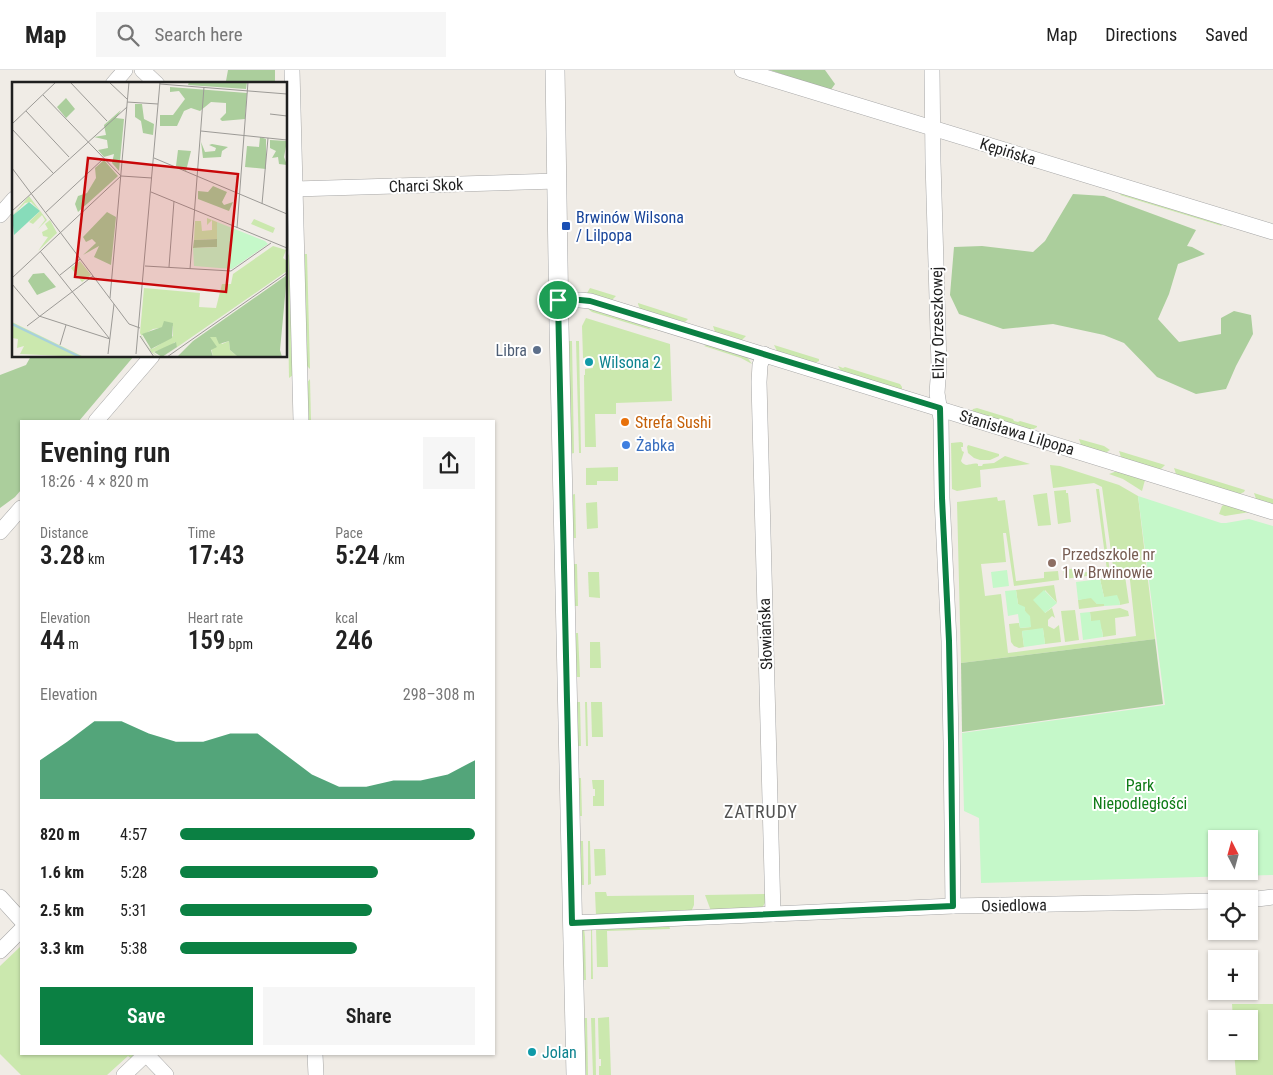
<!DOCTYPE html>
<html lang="en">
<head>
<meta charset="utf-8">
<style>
  :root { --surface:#fff; --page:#f6f6f6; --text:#222; --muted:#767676; --line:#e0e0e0; --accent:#0b8043 }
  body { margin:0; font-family:"Roboto Condensed",sans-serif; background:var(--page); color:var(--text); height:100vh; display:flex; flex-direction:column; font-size:19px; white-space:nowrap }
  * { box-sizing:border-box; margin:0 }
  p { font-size:16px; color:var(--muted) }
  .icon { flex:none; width:28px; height:28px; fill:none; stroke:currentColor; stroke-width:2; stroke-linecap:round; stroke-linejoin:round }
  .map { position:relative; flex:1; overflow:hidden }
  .drawer { position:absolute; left:20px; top:350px; width:475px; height:635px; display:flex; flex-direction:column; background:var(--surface); border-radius:0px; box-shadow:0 1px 4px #0004 }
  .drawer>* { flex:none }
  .needle { width:32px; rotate:354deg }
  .tools { position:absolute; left:1208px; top:760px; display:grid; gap:10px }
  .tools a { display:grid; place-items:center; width:50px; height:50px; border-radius:0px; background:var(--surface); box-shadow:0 1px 4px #0004; font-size:25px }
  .pin { position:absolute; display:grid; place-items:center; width:42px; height:42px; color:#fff; margin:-21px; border:2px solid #fff; border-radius:50%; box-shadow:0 1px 5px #0007 }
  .round { display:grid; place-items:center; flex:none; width:52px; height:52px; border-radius:0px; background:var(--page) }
  .summary { display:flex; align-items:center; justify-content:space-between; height:85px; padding:0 20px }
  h1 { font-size:28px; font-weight:600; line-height:38px }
  .metrics { display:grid; grid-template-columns:repeat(3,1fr); gap:8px; height:85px; padding:5px 20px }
  .metrics div { display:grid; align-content:center }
  .metrics b { font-size:25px; font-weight:600 }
  .metrics small { font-size:14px; font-weight:400 }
  .metrics p { font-size:14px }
  .chart { height:140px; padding:10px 20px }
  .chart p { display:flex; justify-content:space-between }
  .chart svg { width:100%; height:90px; margin-top:5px; fill:var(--accent); opacity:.7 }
  .primary-button { display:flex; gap:10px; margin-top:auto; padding:10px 20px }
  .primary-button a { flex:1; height:58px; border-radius:0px; background:var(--accent); color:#fff; font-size:20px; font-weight:600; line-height:58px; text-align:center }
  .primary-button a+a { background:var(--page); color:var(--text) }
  ul { padding:0 20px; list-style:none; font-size:16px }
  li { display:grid; grid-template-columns:80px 60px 1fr; align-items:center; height:38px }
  li i { height:12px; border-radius:6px; background:var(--accent) }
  header { display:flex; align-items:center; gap:30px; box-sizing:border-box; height:70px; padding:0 25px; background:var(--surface); border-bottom:1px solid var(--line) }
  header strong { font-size:24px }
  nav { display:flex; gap:28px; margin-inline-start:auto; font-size:18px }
  .search { width:350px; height:45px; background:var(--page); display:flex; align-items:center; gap:12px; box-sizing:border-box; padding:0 18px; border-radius:0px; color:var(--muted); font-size:19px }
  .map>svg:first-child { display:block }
</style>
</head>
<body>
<header>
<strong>Map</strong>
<div class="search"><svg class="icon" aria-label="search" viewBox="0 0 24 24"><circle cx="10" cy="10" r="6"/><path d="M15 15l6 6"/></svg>Search here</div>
<nav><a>Map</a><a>Directions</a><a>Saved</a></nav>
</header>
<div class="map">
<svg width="1273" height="1005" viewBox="0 0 1273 1005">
  <rect width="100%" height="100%" fill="#f0ece6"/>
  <g fill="#cbe8ae">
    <path d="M1122 122 1220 153 1222 156 1120 125Z"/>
    <path d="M290 184 293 305 289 308 287 185Z"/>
    <path d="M304 184H307L310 299 305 294Z"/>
    <path d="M590 218 616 226 612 230 587 223Z"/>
    <path d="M638 233 688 249 685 252 640 239 638 234Z"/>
    <path d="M587 238 648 256 651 260 592 242Z"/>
    <path d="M586 248 670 274 672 331 616 333V344H595L596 377H585L584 305H585V299L593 298V287L583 288 582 256Z"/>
    <path d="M713 256 746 266 742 270 715 262Z"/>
    <path d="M566 271H572L574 383 570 384Z"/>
    <path d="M576 271H579L581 383H579Z"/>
    <path d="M708 274 747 287 752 294 741 288 704 276Z"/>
    <path d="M774 275 819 289V291L815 293 777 281Z"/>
    <path d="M838 296 843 298 845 297 900 314 902 317V320L841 301Z"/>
    <path d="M310 309 311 351H307L306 314Z"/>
    <path d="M977 338 1013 349 1014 351 1018 352 1020 351 1037 356V357L1032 360 972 341 973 339Z"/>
    <path d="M1079 369 1104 376 1110 380 1105 383 1081 375Z"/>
    <path d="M961 372 963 373V377H961L962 381 964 382 961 391C966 399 971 392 978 394V396H982L983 394 994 393 1005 386 1030 394 980 400 981 417 957 421 952 419 951 373Z"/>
    <path d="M968 375 999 384V386L990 390H980L974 388 968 383 967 377Z"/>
    <path d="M1119 381 1165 395 1160 400 1121 387Z"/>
    <path d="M1050 395 1060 396 1119 415 1138 426 1155 569 961 593 957 432 997 427 998 431 1005 430 1016 511 1044 508V502L1058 501 1059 510 1014 516 1006 463H1003L1006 492 981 494 985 526 1001 524 1008 583 1136 566 1129 501 1114 503 1102 417 1094 413 1053 418Z"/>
    <path d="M618 397V411H597V415H586V398Z"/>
    <path d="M1174 398 1245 420 1244 422 1240 424 1176 404Z"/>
    <path d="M1117 401 1145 410 1142 421 1123 409 1109 404Z"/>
    <path d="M1096 419H1099L1110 503 1064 509 1063 500 1077 498 1078 503 1107 500Z"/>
    <path d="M1066 420V423H1068L1071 452 1058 454 1054 421Z"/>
    <path d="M1047 423 1051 455 1038 456 1033 425Z"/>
    <path d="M1254 423 1273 429V434L1256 429Z"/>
    <path d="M575 424 576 468H572L571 425Z"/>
    <path d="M597 432 598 458 587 459 586 433Z"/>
    <path d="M1225 434 1250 442 1225 446 1219 444 1222 436Z"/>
    <path d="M573 494H577L578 536H574Z"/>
    <path d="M588 502H599L600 528 589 527Z"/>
    <path d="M1125 506 1129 533 1120 535 1119 530 1104 527 1100 509Z"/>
    <path d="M1054 515 1057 533 1045 520V543L1052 538 1055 548 1052 546 1048 550V556L1054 559 1059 555 1061 572 1045 574 1043 559 1022 561 1024 577 1019 578 1014 576 1011 572 1009 554 1019 553 1020 558 1031 557 1025 541 1018 534 1016 520Z"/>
    <path d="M1091 527 1097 534H1104V536L1079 539 1078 530Z"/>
    <path d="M1120 538 1128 541 1129 546 1115 548 1116 565 1103 567 1102 560 1091 551 1090 542Z"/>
    <path d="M1075 540 1079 570 1065 572 1061 541Z"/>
    <path d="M574 563H578L580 607H575Z"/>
    <path d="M590 572H600L601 598H590Z"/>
    <path d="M576 632H580L581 676H577Z"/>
    <path d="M585 632H587L588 676H586Z"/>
    <path d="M591 632H602L603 667H592Z"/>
    <path d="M578 708H581L582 746H579Z"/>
    <path d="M592 710H604V736H593V726H595V719H593Z"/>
    <path d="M579 771H583L584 815H580Z"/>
    <path d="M588 771H590L591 814 588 815Z"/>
    <path d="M594 779H605L606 805 595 806Z"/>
    <path d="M595 822H606L607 826 694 825V835L691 842 596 846Z"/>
    <path d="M765 824V833L762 838 711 841 705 825Z"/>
    <path d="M669 855 670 859 607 861 608 897H597L596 858Z"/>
    <path d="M584 858 585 867 586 910H582L579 861Z"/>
    <path d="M591 858H592L593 909H591Z"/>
    <path d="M21 876V984H135L132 989 128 986 107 1005H21L0 984V896Z"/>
    <path d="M1232 934H1273V1005H1236L1234 981H1249V949H1233Z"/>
    <path d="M609 947 611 1005H599V996H601V989H599L598 948Z"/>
    <path d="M583 948H587L588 1005H583Z"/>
    <path d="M591 948H595L596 1005H593Z"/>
  </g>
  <g fill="#abce9c">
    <path d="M228 0H275V14H222L226 11Z"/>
    <path d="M770 0H825L835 14 830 21Z"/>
    <path d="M1073 124 1104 126 1196 160 1187 176 1192 177 1205 184 1178 194 1169 224 1158 249 1179 272 1221 264V248L1234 241 1251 245 1253 264 1236 296 1226 319 1196 324 1157 307 1124 273 1104 265 1053 254 1003 259 959 244 950 225 954 177 982 176 1033 182 1045 171Z"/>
    <path d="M31 286H134L79 351H21V420L15 427 0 438V305L26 295Z"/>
    <path d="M1155 569 1163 634 962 662 961 593Z"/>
  </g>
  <g fill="#c5f8c9" fill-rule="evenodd">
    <path d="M1138 426 1221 453H1226L1249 449 1273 456V805L981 813 979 748 964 741 962 663 1165 635ZM1216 769H1249V801H1216Z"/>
    <path d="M1007 500 1009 516 993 518 991 502Z"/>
    <path d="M1100 509 1104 527 1117 525 1119 530 1120 535 1104 536V534H1097L1091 528 1078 530 1076 512Z"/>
    <path d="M1016 520 1018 534 1025 537V541L1030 546 1031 557 1020 558 1018 544 1008 546 1005 521Z"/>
    <path d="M1044 520 1057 533 1045 543 1033 530Z"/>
    <path d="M1090 542 1091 551 1100 550 1103 567 1083 570 1080 543Z"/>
    <path d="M1043 558 1045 574 1024 577 1022 561Z"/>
  </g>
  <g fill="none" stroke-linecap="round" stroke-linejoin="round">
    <g stroke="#a6a6a6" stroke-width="16">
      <g id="minor">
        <path d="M142 0 157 14"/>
        <path d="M292 0 301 351"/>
        <path d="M742 0 1273 162"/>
        <path d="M932 0 933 92 939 296 937 323 941 349 942 428 949 571 951 672 953 836"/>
        <path d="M113 14 125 0"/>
        <path d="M287 118 295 119 557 111"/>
        <path d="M0 145 14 129"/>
        <path d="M558 230H580L590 231 1273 442"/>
        <path d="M764 284 760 295 759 312 773 844"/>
        <path d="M96 351 152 286"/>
        <path d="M0 462 21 438"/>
        <path d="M0 827 21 850"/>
        <path d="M1249 830 1273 827"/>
        <path d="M572 853 953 836 1216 831"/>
        <path d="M0 881 21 860"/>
        <path d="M146 984 166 1005"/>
        <path d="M315 984 316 1005"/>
        <path d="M124 1005 146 984"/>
      </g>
    </g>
    <g stroke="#a6a6a6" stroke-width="20">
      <path id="tertiary" d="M555 0 559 255 576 1005"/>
    </g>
    <use href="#minor" stroke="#fff" stroke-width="15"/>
    <use href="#tertiary" stroke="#fff" stroke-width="19"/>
  </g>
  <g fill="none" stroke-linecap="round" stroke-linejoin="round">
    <g stroke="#fff" stroke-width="10">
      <path id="route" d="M558 230H580L590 231 940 338 942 428 949 571 951 672 953 836 572 853Z"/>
    </g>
    <use href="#route" stroke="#0b8043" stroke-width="6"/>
  </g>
  <rect fill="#1a4fb4" stroke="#fff" stroke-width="2" x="561" y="151" width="10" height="10" rx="2.5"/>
  <circle fill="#5c6f8a" stroke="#fff" stroke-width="2" cx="537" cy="280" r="5"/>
  <g fill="#0f9aa8" stroke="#fff" stroke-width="2">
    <circle cx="589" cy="292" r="5"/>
    <circle cx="532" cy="982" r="5"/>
  </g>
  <circle fill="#e8710a" stroke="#fff" stroke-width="2" cx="625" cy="352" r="5"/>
  <circle fill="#3f7fe0" stroke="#fff" stroke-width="2" cx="626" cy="375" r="5"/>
  <circle fill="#8d6e63" stroke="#fff" stroke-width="2" cx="1052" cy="493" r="5"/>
  <g text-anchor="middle" stroke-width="4" stroke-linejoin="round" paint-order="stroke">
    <g font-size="16" fill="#1f1f1f" stroke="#fff">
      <text transform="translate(1008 81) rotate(17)" y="6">Kępińska</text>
      <text transform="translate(426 115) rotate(-2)" y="6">Charci Skok</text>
      <text transform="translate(937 253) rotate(-91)" y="6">Elizy Orzeszkowej</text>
      <text transform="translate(1017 362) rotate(17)" y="6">Stanisława Lilpopa</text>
      <text transform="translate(765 564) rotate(-92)" y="6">Słowiańska</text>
      <text transform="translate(1014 835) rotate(-1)" y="6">Osiedlowa</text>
    </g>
    <g font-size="16" fill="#164399" stroke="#fff" text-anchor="start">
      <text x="576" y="153">Brwinów Wilsona<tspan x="576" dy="18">/ Lilpopa</tspan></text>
    </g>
    <g font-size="16" fill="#4e5e75" stroke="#fff" text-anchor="end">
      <text x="527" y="286">Libra</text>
    </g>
    <g font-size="16" fill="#0d838f" stroke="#fff" text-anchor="start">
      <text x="599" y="298">Wilsona 2</text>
      <text x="542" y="988">Jolan</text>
    </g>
    <g font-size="16" fill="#c56008" stroke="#fff" text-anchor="start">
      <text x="635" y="358">Strefa Sushi</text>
    </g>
    <g font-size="16" fill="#366cbe" stroke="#fff" text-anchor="start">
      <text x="636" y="381">Żabka</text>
    </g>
    <g font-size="16" fill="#785e54" stroke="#fff" text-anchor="start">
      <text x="1062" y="490">Przedszkole nr<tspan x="1062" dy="18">1 w Brwinowie</tspan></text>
    </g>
    <g font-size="16" fill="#0f7b17" stroke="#fff">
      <text x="1140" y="721">Park<tspan x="1140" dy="18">Niepodległości</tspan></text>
    </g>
    <g font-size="18" letter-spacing="1" fill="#525252" stroke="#fff">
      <text x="761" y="748">ZATRUDY</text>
    </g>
  </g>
  <g transform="translate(12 12)">
    <rect width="275" height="275" fill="#f0ece6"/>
    <path d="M17 114 35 138 26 147 33 138 30 133 21 142 17 140 28 129 19 120 13 121 0 134ZM195 136 205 140V157L182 158 183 139H189L190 149 200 148V138L195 143ZM242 137 263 146 261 151 239 142ZM38 138 45 151 26 169 36 155 31 154 30 150 36 147 33 142ZM261 164 274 168 271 176 275 179V189L151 275 165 265 163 260 157 265 141 270 146 275 139 270 128 251 132 206 188 211 187 225 204 226 210 202H219L221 192ZM161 244V254L142 266 138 267 129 254 141 247ZM68 179 79 193 70 200 59 186ZM0 240 72 275 8 272 12 264 5 266 6 257 0 256ZM197 255H204L210 262 217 259 218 268 226 275H201Z" fill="#cbe8ae" fill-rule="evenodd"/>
    <path d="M177 0H235L234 7 176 3ZM158 5 235 11 233 37 210 39 208 37 214 31V21L199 20 188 29 179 26 172 29 165 44H148V33H161L173 17 167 9 158 10ZM54 16 63 27 54 36 45 25ZM123 22H130L132 37 142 42 141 53 131 51 129 39 123 35ZM109 28 104 36 112 37 107 89 100 81 102 72 92 75 86 68 96 66 95 58 82 55 94 53 92 43ZM248 55 254 57V87L233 85 235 64 247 65ZM258 58 275 59 272 75 275 83 267 82 266 75 260 76 264 69 258 66ZM189 60 193 70 203 69 204 66 197 63 200 62 216 65 210 69 209 75 191 76ZM166 68 179 69 174 89 164 84ZM92 78 106 94 66 130 63 122 66 114 75 111 84 96 83 86ZM201 104 215 110 210 120 212 123 221 120 217 129 186 117V109L196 110ZM95 130 104 135 99 183 82 175 87 164 71 173 84 161 80 157 74 160 71 155ZM205 157V165L181 166 182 158ZM32 191 44 205 25 213 16 199 21 192ZM275 193 268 268 270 275H226L218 268 217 259 207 262 204 255H198L205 265 199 268 201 275H165L181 259ZM152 239 161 241 160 256 139 267 130 252 150 245ZM164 260 165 265 150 275 142 270Z" fill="#abce9c"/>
    <path d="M205 140 253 159 256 162 220 187 182 184 181 166 205 165Z" fill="#c5f8c9"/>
    <path d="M17 120 28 129 2 153 0 134Z" fill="#87dcba"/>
    <path fill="none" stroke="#a8d1dc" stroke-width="2.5" d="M0 242 68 275"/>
    <path fill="none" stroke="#9c9a96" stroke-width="1" d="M58 0 95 39M97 0 115 17M148 2 275 12M31 13 109 94M115 20 146 22M14 29 57 75M258 32 275 34M0 42 44 0M0 47 41 91M189 49 275 58M142 76 275 132M0 86 117 242 128 246M109 94 140 96M139 110 275 166M250 122 256 56M0 129 115 25M33 131 91 77M225 146 236 0M28 169 97 256M133 184 219 189 259 161M157 185 162 119M178 187 192 5M48 193 68 177M0 196 109 94M0 202 27 234 98 257M98 216 117 0M15 244 81 194M128 254 142 275M48 263 54 243M96 272 102 222M124 272 148 0M155 275 275 191"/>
    <path fill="#c80709" fill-opacity="0.15" stroke="#c80709" stroke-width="2.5" d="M76 76 226 92 214 210 63 195Z"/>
    <rect width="275" height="275" fill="none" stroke="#1f1f1f" stroke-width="2.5"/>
  </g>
</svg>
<div class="tools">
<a><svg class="needle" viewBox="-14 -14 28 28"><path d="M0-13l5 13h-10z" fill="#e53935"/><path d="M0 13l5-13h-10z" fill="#767676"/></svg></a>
<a><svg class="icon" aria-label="locate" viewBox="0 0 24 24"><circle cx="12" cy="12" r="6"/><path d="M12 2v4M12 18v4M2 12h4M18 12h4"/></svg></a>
<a>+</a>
<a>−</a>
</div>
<div class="pin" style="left:558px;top:230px;background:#1e9e55"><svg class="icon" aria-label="arrive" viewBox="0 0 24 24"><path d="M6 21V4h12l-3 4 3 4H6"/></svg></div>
<section class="drawer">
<div class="summary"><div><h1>Evening run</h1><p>18:26 · 4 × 820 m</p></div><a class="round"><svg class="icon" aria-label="share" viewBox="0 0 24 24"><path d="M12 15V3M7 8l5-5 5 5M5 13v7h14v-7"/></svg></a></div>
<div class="metrics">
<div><p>Distance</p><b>3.28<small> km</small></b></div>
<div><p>Time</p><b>17:43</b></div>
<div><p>Pace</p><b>5:24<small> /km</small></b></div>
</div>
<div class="metrics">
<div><p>Elevation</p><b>44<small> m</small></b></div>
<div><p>Heart rate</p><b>159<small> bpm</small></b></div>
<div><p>kcal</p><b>246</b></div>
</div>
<div class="chart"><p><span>Elevation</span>298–308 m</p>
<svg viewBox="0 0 160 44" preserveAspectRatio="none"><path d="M0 44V25L10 16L20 6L30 6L40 12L50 16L60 16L70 12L80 12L90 22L100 32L110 38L120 38L130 35L140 35L150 32L160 25V44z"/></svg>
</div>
<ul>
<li><b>820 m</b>4:57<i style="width:100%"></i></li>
<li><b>1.6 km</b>5:28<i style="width:67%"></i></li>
<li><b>2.5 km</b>5:31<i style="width:65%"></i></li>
<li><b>3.3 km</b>5:38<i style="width:60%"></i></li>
</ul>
<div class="primary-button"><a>Save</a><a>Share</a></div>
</section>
</div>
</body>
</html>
